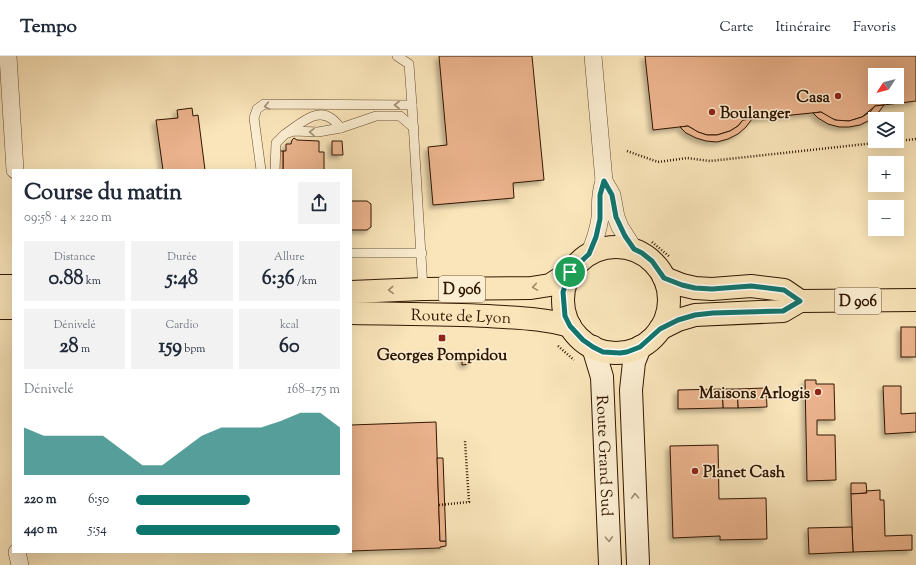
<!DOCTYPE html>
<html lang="fr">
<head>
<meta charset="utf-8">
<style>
  :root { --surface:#fff; --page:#f2f2f3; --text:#1f2937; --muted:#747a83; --line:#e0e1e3; --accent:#0f766e }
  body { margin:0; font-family:"Sorts Mill Goudy",serif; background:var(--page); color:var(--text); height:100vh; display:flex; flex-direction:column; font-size:15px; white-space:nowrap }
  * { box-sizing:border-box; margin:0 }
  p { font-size:13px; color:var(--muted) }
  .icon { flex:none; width:22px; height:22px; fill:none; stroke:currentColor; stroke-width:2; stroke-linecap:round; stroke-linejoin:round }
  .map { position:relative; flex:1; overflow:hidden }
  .drawer { position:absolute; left:12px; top:113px; width:340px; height:384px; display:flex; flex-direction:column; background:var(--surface); border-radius:0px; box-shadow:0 4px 16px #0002 }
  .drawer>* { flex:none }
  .needle { width:26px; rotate:234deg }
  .controls { position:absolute; left:868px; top:12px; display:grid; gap:8px }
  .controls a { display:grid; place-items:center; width:36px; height:36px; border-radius:0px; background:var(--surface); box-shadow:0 4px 16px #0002; font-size:20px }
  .pin { position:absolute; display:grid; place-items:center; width:34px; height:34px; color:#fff; margin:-17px; border:2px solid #fff; border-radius:50%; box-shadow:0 1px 4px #0007 }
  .round { display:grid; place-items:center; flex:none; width:42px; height:42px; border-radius:0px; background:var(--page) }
  .head { display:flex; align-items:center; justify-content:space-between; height:68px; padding:0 12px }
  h1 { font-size:22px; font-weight:800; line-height:30px }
  .figures { display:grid; grid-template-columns:repeat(3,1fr); gap:6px; height:68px; padding:4px 12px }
  .figures div { display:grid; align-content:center; border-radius:0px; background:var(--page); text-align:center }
  .figures b { font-size:20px; font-weight:800 }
  .figures small { font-size:11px; font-weight:400 }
  .figures p { font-size:11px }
  .chart { height:112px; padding:8px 12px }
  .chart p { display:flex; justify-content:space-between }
  .chart svg { width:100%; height:72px; margin-top:4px; fill:var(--accent); opacity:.7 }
  ul { padding:0 12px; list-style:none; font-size:13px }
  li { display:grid; grid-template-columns:64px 48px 1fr; align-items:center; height:30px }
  li i { height:10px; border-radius:5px; background:var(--accent) }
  header { display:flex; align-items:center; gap:24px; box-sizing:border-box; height:56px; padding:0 20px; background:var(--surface); border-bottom:1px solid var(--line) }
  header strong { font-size:19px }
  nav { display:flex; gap:22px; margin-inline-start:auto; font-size:14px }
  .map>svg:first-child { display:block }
</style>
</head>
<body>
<header>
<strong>Tempo</strong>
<nav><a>Carte</a><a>Itinéraire</a><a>Favoris</a></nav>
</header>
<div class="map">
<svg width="916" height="509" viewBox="0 0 916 509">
  <defs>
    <filter id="shadow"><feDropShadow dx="-3.5" dy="3.5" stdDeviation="2" flood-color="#0004"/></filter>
  </defs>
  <rect width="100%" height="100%" fill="#fae5ba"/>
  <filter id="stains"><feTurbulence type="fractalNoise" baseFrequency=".005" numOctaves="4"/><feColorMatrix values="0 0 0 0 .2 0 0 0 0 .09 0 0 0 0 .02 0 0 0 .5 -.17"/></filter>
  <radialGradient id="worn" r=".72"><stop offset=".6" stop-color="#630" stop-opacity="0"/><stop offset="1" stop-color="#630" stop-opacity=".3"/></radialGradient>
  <g fill="#ecb48e" stroke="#311600" fill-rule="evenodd" filter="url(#shadow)">
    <path d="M439 0H532L544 124 513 127 514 142 433 149 428 91 447 89Z"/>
    <path d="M645 0H916V45L875 50 862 61 849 65H839L830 62 821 56 743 64 738 70 730 75 717 79H707L698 76 688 70 653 74ZM875 19H897V41H875Z"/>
    <path d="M884 49 878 57 870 64 860 69 849 71H839L828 68 818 62 813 57 821 56 835 64 849 65 862 61 870 56 875 50Z"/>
    <path d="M192 52 193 60 198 59 205 114H163L156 64 178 62 177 54Z"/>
    <path d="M752 63 746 71 738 78 728 83 717 86 706 85 696 82 686 77 680 71 688 70 698 76 707 79H717L730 75 738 70 743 64Z"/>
    <path d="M294 82 297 84 319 85V96H324V114H283V95H286V88H291L292 84Z"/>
    <path d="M332 85H342L343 99H332Z"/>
    <rect x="277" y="95" width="6" height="19"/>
    <path d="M351 145H367L371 148V171L367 174H351Z"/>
    <rect x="901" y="271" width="15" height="30"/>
    <path d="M462 299H470V308L462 309Z"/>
    <path d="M805 324H816V328H834L835 364H817V379H835L836 424 807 425Z"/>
    <path d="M883 330H901V358L916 357V376L885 378Z"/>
    <path d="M766 332 767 351 738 352 737 333Z"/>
    <path d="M722 333H737L738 352H723Z"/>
    <path d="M722 333 723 352 678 353V334Z"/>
    <path d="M436 366 440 485H446V490L440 491V492L351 495V369Z"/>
    <path d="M718 389 719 443 766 442 767 483 720 484V480L673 482 670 390Z"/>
    <path d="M437 402H443L446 485H440Z"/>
    <path d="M851 427H866L867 437 851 438Z"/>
    <path d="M880 434V444H884L885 480 912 479V494L853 496 851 438 867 437 866 435Z"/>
    <path d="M852 471 853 496 809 498 808 472Z"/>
  </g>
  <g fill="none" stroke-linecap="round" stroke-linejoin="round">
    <g stroke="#634a2e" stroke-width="10">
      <g id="service">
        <path d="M397 0 409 8 412 49"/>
        <path d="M288 76C300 68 317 51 332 63 335 65 338 69 341 72"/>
        <path d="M261 114 254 62 257 53 264 48 412 49 423 233"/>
        <path d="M275 114 276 87 285 78 294 75 318 76 341 72 376 60H400L414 72"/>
        <path d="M351 197H422"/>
      </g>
    </g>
    <g stroke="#634a2e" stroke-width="18">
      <g id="minor">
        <path d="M8 0 15 114"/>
        <path d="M604 125 612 139 616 161 620 171 634 193"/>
        <path d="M589 198C594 187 598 175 600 162 601 147 599 141 604 125L593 0"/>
        <path d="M17 496 20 509"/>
      </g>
    </g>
    <g stroke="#311600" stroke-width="24">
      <g id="secondary">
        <path id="s1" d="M593 291 602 321 610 508"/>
        <path d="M638 507 631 334 634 306 640 291"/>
      </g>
    </g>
    <g stroke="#311600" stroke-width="24">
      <g id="primary">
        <circle cx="616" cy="244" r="53"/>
        <path d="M664 222 682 229 695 232 712 233 751 230 784 234 800 245"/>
        <path d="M0 230H13"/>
        <path d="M351 236 423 233 531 232 550 229 570 216"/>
        <path d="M0 252H13"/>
        <path id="s2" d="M351 257C397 258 443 258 488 260 516 262 543 262 570 270"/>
        <path d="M660 273 678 264 695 259 783 255 800 245 916 244"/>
      </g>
    </g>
    <g stroke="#311600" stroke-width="2.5" stroke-dasharray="1 2" stroke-linecap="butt">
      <path d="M897 85 916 83"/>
      <path d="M627 95 658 106 687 102 710 105 893 85"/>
      <path d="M652 186 670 201"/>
      <path d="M558 290 574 304"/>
      <path d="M439 449 469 446 465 385"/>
    </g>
    <use href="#service" stroke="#fceed2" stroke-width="9"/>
    <use href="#minor" stroke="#fceed2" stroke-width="17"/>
    <use href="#secondary" stroke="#fceed2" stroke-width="22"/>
    <use href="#primary" stroke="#fae5ba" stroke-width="22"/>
  </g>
  <defs><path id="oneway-chevron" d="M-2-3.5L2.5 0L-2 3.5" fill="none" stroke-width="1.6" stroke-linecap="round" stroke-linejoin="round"/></defs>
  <g stroke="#a18d74">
    <use href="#oneway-chevron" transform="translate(397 49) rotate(-180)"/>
    <use href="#oneway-chevron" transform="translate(267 50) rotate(170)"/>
    <use href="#oneway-chevron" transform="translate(312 76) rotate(-178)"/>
    <use href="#oneway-chevron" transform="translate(635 440) rotate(-93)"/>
    <use href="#oneway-chevron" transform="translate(609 483) rotate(87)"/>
  </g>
  <g stroke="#a08866">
    <use href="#oneway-chevron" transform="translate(535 231) rotate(171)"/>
    <use href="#oneway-chevron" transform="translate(391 234) rotate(177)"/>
  </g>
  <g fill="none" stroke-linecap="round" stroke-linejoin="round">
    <g stroke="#fff" stroke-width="8">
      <path id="route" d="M604 125 612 139 616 161 625 180 634 193 642 197 652 205 664 222 682 229 695 232 712 233 751 230 784 234 800 245 783 255 713 257 695 259 678 264 660 273 640 291 627 296 620 297 603 296 593 291 583 284 570 270 565 260 563 236 570 216 589 198 596 181 600 163V139Z"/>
    </g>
    <use href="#route" stroke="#0f766e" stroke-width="5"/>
  </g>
  <g fill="#8f2418" stroke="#fceed2" stroke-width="1.5">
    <circle cx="838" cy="40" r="4"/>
    <circle cx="712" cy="56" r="4"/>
    <rect x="438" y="278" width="8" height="8" rx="2"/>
    <circle cx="818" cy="336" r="4"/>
    <circle cx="695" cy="415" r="4"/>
  </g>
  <g text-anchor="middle" stroke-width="3" stroke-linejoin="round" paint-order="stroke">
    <g fill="#fceed2" stroke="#6e573f" stroke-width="1">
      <rect x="439" y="220" width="46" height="26" rx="3"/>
      <rect x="835" y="232" width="46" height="26" rx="3"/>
    </g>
    <g font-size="15" font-weight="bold" fill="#311600">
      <text x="462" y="238">D 906</text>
      <text x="858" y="250">D 906</text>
    </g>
    <g font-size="16" font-weight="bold" fill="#311600" stroke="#fceed2" text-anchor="end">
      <text x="830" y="46">Casa</text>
      <text x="720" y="62" text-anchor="start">Boulanger</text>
      <text x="442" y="304" text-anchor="middle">Georges Pompidou</text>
      <text x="810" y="342">Maisons Arlogis</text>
      <text x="703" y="421" text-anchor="start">Planet Cash</text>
    </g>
    <g font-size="16" fill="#311600" stroke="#fceed2">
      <text dy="6" stroke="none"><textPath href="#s2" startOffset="110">Route de Lyon</textPath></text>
      <text dy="6" stroke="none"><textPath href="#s1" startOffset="110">Route Grand Sud</textPath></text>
    </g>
  </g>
  <rect width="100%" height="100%" filter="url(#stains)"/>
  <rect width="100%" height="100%" fill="url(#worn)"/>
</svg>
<div class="controls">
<a><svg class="needle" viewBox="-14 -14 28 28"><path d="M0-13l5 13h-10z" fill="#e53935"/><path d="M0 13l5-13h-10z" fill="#747a83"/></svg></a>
<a><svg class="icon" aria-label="layers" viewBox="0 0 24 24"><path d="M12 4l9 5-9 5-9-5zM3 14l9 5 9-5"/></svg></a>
<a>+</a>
<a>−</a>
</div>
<div class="pin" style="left:570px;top:216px;background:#1e9e55"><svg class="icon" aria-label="arrive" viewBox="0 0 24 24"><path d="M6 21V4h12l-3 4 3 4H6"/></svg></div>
<section class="drawer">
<div class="head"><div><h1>Course du matin</h1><p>09:58 · 4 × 220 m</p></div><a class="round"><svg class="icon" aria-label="share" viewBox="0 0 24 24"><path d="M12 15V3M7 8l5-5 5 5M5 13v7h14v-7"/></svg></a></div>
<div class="figures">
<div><p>Distance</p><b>0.88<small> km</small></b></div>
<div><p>Durée</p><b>5:48</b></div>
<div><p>Allure</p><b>6:36<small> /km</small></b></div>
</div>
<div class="figures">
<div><p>Dénivelé</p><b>28<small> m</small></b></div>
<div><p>Cardio</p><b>159<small> bpm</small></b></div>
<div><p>kcal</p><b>60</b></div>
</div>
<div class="chart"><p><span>Dénivelé</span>168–175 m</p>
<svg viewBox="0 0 160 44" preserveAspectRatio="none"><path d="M0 44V15L10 20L20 20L30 20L40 20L50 29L60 38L70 38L80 29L90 20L100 15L110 15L120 15L130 11L140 6L150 6L160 15V44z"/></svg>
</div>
<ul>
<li><b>220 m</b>6:50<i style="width:56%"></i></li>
<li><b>440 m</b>5:54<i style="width:100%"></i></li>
</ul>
</section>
</div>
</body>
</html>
